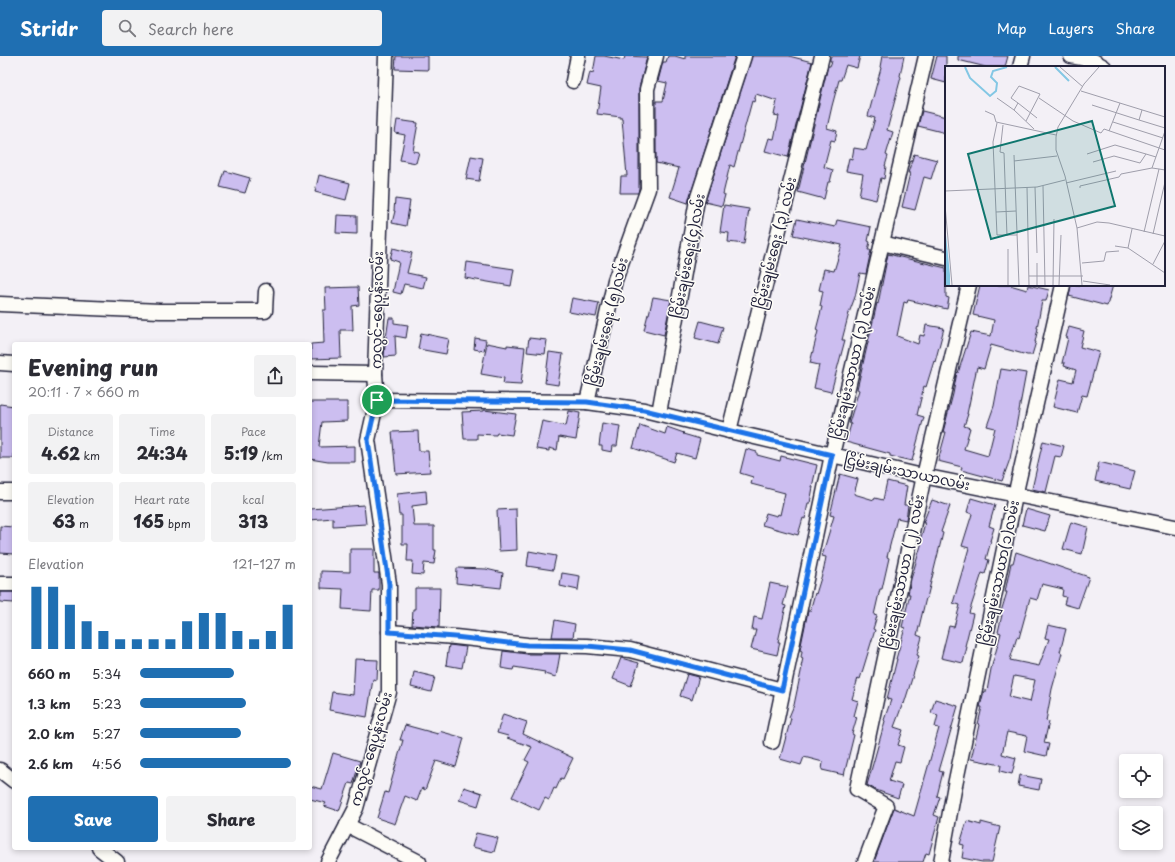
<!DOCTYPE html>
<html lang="en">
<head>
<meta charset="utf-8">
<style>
  :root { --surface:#fff; --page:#f2f2f3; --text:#2b2b33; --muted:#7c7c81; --accent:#1f6fb2 }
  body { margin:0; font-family:"Playpen Sans","Noto Sans Myanmar",sans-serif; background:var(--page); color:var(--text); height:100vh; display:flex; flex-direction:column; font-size:15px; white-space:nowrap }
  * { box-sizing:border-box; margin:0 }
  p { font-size:13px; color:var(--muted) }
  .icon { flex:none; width:22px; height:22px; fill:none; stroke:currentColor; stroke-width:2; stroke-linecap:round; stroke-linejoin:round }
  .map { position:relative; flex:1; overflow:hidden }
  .drawer { position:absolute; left:12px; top:286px; width:300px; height:508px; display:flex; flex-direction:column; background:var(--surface); border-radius:4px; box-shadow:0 2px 6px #0003 }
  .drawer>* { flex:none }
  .buttons { position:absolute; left:1119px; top:698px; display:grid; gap:8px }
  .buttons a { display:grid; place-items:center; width:44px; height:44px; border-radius:4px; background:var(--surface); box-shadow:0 2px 6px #0003; font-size:20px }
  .pin { position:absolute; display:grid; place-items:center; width:34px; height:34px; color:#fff; margin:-17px; border:2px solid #fff; border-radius:50%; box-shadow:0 1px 4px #0007 }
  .round { display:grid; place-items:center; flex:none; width:42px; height:42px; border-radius:4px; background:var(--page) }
  .summary { display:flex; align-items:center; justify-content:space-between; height:68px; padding:0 16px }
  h1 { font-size:22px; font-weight:800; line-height:30px }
  .metrics { display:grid; grid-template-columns:repeat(3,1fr); gap:6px; height:68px; padding:4px 16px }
  .metrics div { display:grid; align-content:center; border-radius:4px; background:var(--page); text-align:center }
  .metrics b { font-size:17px; font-weight:800 }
  .metrics small { font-size:11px; font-weight:400 }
  .metrics p { font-size:11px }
  .chart { height:112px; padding:8px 16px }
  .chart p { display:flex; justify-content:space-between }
  .chart svg { width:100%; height:72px; margin-top:4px; stroke:var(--accent); stroke-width:6 }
  .action { display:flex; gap:8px; margin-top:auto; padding:8px 16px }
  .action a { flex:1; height:46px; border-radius:4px; background:var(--accent); color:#fff; font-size:16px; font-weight:800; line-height:46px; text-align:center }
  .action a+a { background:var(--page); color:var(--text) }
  ul { padding:0 16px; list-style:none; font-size:13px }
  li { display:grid; grid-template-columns:64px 48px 1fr; align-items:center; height:30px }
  li i { height:10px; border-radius:5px; background:var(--accent) }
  header { display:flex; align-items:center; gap:24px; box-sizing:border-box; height:56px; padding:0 20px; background:var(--accent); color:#fff }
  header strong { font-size:19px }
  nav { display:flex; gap:22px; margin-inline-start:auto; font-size:14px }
  .search { width:280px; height:36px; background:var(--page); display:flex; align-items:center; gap:10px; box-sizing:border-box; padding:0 14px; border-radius:4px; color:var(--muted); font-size:15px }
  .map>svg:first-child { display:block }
</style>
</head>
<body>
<header>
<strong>Stridr</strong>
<div class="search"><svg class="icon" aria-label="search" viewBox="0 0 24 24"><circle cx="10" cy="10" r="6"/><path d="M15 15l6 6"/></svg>Search here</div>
<nav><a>Map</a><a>Layers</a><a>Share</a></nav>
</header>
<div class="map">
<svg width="1175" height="806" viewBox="0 0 1175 806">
  <rect width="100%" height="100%" fill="#f3f0f6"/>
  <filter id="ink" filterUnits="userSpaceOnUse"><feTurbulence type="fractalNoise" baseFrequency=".025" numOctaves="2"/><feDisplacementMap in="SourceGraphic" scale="8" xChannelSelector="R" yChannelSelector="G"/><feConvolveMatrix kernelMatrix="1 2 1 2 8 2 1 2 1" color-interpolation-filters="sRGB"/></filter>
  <g filter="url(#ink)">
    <g fill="#ccbef0" stroke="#22223b" fill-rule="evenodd">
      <path d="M396 0H428V14L395 13Z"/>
      <path d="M596 0H604L624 4 625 0 647 1 639 33V132L638 137H620L621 120H627L622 63H621V61L597 58 601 32 587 29 590 16 593 17Z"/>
      <path d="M668 0H675L685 3V0H735L688 147 670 141 679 112 656 107V45H663L667 27 658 25 663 6H666Z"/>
      <path d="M752 0H789L812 6 788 101 765 95 769 82 774 83 779 60 774 59 777 45 756 38 754 46 752 45 734 111 730 109 723 138 725 139 722 150 705 146Z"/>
      <path d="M830 0H860L857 12 846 9 841 24H839L832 50 827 72 837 75 835 85 831 84 824 111 833 114 830 126H828L824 143 798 136 828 10H830L832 5H830Z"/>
      <path d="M882 0H904L900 20 901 21 887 74 893 76 886 99 888 100 885 110H886L884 123 881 122 876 144 859 140 863 118 846 115 849 102 852 103 854 92 866 94 875 62 868 60 881 12 880 11Z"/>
      <path d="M937 0H946V27L931 23Z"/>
      <path d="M958 0H1008L1005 11H986L958 4Z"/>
      <path d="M922 55 946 61V77L918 70Z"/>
      <path d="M397 64 418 67 413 95 419 96 416 107 400 104 405 79 395 77Z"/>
      <path d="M914 98 937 104 931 123 924 121 915 154 902 151 910 117H908Z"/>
      <path d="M471 100 483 102 479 125 466 123Z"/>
      <path d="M225 115 250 122 245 137 220 131Z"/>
      <path d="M319 119 350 127 346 144 315 136Z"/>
      <path d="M395 143 410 145 406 170 392 167 395 155H394Z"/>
      <path d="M724 149 749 153 744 188 728 186 729 177 720 176Z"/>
      <path d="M337 159 357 160V178L336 177Z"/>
      <path d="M797 163 835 171 837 164 871 171 868 185 870 186 868 194H871L866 218 860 217 855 241 849 257 842 284H845L831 336 814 332 819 309 810 307 818 275 816 274 822 251 820 250 823 235 819 234 824 213 834 215 842 189 793 179Z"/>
      <path d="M393 192 412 197 407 217 426 221 423 232 404 228 401 238 393 236 399 206 390 203Z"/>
      <path d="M888 198 946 212V241L949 242 947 253 908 244 907 247 904 246 897 280 918 288 920 279 924 280 926 269 944 272 935 306 934 305 926 331 924 330 917 359 924 361 912 405 890 400V398L846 386 851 368 849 367 859 334 857 333 873 265 877 247 878 248Z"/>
      <path d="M467 206 514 213 511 230 465 222Z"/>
      <path d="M980 229H1010L1027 234 1028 229 1049 234 1046 245H1042L1037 272H1038L1035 286H1036L1032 299H1027L991 289 984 313 977 311 967 358H968L964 370 970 372 964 393 988 400 995 372 987 370 994 350 1001 313 1026 317 1010 403 1002 425 961 414 962 411 938 405 946 376H943L953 338 957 316 958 317 971 276 991 280 994 264 973 259Z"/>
      <path d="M1071 229H1113L1107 250 1069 240Z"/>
      <path d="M358 231 359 249 352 250 353 274H340L341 302 311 303V288L324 287 323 254H326L325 232Z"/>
      <path d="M653 241 671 244 664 279 644 274 648 258H649Z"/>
      <path d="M572 242 599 247 596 261 569 256Z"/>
      <path d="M389 262H394V267L408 269 406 282 395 280 396 300 384 301 385 289Z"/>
      <path d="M700 265 723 271 718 288 695 282Z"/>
      <path d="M1069 271 1084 275 1080 291 1099 296 1087 340 1082 339 1077 357 1053 351 1060 323 1073 326 1076 314 1064 310 1065 307H1062L1068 282 1066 281Z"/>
      <path d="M421 277 449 283 446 298 418 293Z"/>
      <path d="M475 282 486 284 484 295 474 293Z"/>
      <path d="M529 282 547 284 545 298 527 296Z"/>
      <path d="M487 287 507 291V289L525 291 521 329 503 328 504 322 481 318Z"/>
      <path d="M549 296 563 298 558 329 545 327Z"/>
      <path d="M310 346H347V365L322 366 319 391 355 390V406H328L310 403Z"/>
      <path d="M0 348 14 350V402H0Z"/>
      <path d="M484 354 516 358 512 379 497 377 496 379 477 378V383H464L462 356 484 355Z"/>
      <path d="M569 355 580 357 576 384 559 381 557 394 549 392V395L536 393 542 365 566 370Z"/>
      <path d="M602 367 620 370 617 390H613L612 396 602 394V390H599Z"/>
      <path d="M640 369 665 378 667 371 684 377 683 378 700 383 695 402 677 397 674 406 633 392Z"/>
      <path d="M418 375 419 395H428L430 416 396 418 392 376Z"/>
      <path d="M1043 385 1064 390 1061 401 1055 400 1046 436 1032 433Z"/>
      <path d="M746 393 757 396V399L780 405 781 400 817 409 812 431H813L810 447H808L805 463 803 462 798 479 762 469 766 457 777 460 778 458 780 459 785 437 751 428 753 421 740 417Z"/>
      <path d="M1099 406 1135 415 1130 433 1095 425Z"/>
      <path d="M840 418 858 423 854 438 874 444 875 442 883 444 887 425 907 430 904 449H908L906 464 897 462 887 501 889 502 882 533H880L874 559 877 560 873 573 875 574 860 623 858 622 852 643 858 645 854 660 857 661 852 678 854 679 844 719 822 714 823 706 804 701 801 709 780 703 791 662 789 661 794 649 802 611H801L803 602 801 601 802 595 800 594 808 555H810L815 537 816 538 824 512 826 501 822 500 834 460 830 459Z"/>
      <path d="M426 435 427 448 412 450 414 470H434V494H436L434 508 424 507 423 519 412 518 413 505H407L408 488H402V459H399L397 438Z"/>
      <path d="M971 442 995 449 989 470 994 472 990 485H991L986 503 989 504 985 518 982 517 969 557 973 558 965 590 967 591 963 607 941 602 949 570 954 571 960 549 953 547 969 492 962 490 972 458 967 456Z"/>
      <path d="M932 444 950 450 941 476 943 477 927 542H926L917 579 922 581 917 599 919 600 904 648 903 647 894 671 903 674 898 689 904 691 900 706 895 705 889 725 902 729 898 742 876 734 867 729 885 665 884 664 891 644 887 643 897 603H896L905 572 902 571 910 538H908L911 523 922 486 920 485 925 467H923Z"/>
      <path d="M364 449 366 468 333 470V462L310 464V453Z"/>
      <path d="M516 453 517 494 499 495 497 454Z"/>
      <path d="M1026 453 1050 460 1045 475 1022 469Z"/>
      <path d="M1071 466 1088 471 1082 498 1063 493Z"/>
      <path d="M0 470 14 471V498L0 497Z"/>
      <path d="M350 493H374V517H379V534H372L371 555 342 553 343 533 321 532V515L350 516Z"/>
      <path d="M529 495 556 500 553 514 527 510Z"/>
      <path d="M1016 496 1089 521 1078 552 1064 548 1066 541 1062 540 1063 533 1042 528 1037 544 1030 542 1019 582 1017 581 1010 604 1039 610 1049 583 1045 582 1048 569 1066 573 1060 596 1062 597 1052 633 1046 665 1049 666 1044 687 1049 688 1046 700 1024 695 1027 680 1007 676 1002 698 1016 702 1012 718 1000 715 1001 709 971 703 979 669 978 668 982 651H980L984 635H987L991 613 1001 577 998 576 1002 559H1000L1007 536H1005L1011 507H1013ZM1014 620 1035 624 1030 646 1009 641Z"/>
      <path d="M457 512 486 513 503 517 501 532 456 527Z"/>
      <path d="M562 517 580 520 578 534 560 530Z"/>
      <path d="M770 527 788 531 783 549 786 550 778 586H780L777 599 751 593 756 574H752L754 561 762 563Z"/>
      <path d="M415 532H440L439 571 412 569 413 553H415Z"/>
      <path d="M0 536H14V547L0 546Z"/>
      <path d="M555 564 575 568 573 581H552Z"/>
      <path d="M449 589 466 591 462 612 446 609Z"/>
      <path d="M503 595 527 598H560L556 621 544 618 545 616 514 611 513 614 501 612Z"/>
      <path d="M621 602 639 607 631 630 613 623Z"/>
      <path d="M355 603 378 604 377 624 373 623 367 661 329 654 332 636 353 639Z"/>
      <path d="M414 616 435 621 431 636 411 631Z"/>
      <path d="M687 618 699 621 692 644 680 640Z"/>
      <path d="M935 643 958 650 939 715 943 716 937 740 940 741 934 759 939 761 929 798 926 797 923 806H874L894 752 914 760 939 672 935 671 938 659 931 657Z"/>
      <path d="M503 658 527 666 523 678 573 702 563 723 561 722 556 733 554 732 549 744 545 742 539 754 512 741 529 706 525 704 532 691 507 682 508 680 497 677Z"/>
      <path d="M405 669 438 678 439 675 464 682 456 711 436 705 425 734 422 732 417 745 405 740 395 768 377 762 385 736 388 737 403 684H400Z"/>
      <path d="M333 697 360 705 353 728 349 727 339 755 324 750 326 747 310 743V730L322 733Z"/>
      <path d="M1020 719 1041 723 1039 734 1018 730Z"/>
      <path d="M464 731 482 737 478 750 459 744Z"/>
      <path d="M967 765 981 769V766L1000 771 992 806H982L962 802 964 789 960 788Z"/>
      <path d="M476 777 498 782 494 796 472 791Z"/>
    </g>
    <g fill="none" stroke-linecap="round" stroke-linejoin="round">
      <g stroke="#22223b" stroke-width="17">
        <g id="minor">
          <path d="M1071 0 1092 4 1104 11"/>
          <path d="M1020 11 1023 0"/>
          <path d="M573 25 578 0"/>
          <path d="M882 187 946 202"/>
          <path d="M0 248 160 255H265L266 235"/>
          <path d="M0 307 14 308"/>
          <path d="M310 317 375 318"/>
          <path d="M377 344 587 346 644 354 746 379 918 419 1175 471"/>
          <path d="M587 346 615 224 648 133 647 33 656 0"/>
          <path d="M659 357 697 144 744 0"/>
          <path d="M729 375 822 0"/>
          <path d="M0 436H14"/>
          <path d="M0 528H14"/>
          <path d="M389 576 455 581 527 589 587 590 630 594 782 634"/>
          <path d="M772 686 832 399 926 0"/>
          <path d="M0 714 14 725"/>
          <path d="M347 769 419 806"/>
          <path d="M99 792 117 806"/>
          <path d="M328 806 356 752 389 636V528L368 384 377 344 375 318 386 0"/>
          <path d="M865 806 886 750 857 733 924 420 969 229"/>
          <path d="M941 806 954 734 1015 440 1063 229"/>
        </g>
      </g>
      <use href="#minor" stroke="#fdfcf7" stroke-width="14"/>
    </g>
  </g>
  <g fill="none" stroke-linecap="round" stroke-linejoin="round" filter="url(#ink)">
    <g stroke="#fff" stroke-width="8">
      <path id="route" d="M377 344 587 346 644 354 832 399 782 634 630 594 587 590 527 589 455 581 389 576V528L368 384Z"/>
    </g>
    <use href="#route" stroke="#1a73e8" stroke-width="5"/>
  </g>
  <g text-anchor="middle" stroke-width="3" stroke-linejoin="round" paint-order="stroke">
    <g font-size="14" fill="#22223b" stroke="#fdfcf7">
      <text transform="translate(775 187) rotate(-76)" y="5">ငြိမ်းချမ်းရေး (၃) လမ်း</text>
      <text transform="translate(688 200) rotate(-79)" y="5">ငြိမ်းချမ်းရေး(၄)လမ်း</text>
      <text transform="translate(377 254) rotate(-89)" y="5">ကလွင်-ရေပုန်းလမ်း</text>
      <text transform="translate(607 266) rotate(-76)" y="5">ငြိမ်းချမ်းရေး (၅)လမ်း</text>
      <text transform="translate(853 307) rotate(-77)" y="5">ငြိမ်းချမ်းသာယာ (၃) လမ်း</text>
      <text transform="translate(907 416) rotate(12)" y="5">ငြိမ်းချမ်းသာယာလမ်း</text>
      <text transform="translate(903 516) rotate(-78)" y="5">ငြိမ်းချမ်းသာယာ (၂) လမ်း</text>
      <text transform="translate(999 517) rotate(-78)" y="5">ငြိမ်းချမ်းသာယာ(၁)လမ်း</text>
      <text transform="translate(371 693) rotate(-74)" y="5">ကလွင်-ရေပုန်းလမ်း</text>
    </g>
  </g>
  <g transform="translate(945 10)">
    <rect width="220" height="220" fill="#f3f0f6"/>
    <path d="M0 159 5 209V219H0Z" fill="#83c7e4"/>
    <path fill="none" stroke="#83c7e4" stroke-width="2" d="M20 1 25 12 45 30 51 25 52 17 46 11 48 5 62 1M110 1 124 15"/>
    <path fill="none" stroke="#9f9eab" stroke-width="1" d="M115 1 138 21M136 25 220 51M52 32 69 44M94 32 128 55 156 67 159 63 220 84M73 37 66 32 74 20 95 28 81 55M147 39 194 54M197 44 194 54 220 62M40 45 49 49 51 56 111 69M168 56 218 72M52 57 48 76 52 169H72M58 59 55 86 59 87 62 170M89 63 69 44 73 37 92 52M164 65 175 37M142 88 170 79 201 88M69 89 74 219M69 95 112 90M148 96 169 90 195 97 201 88 211 91M214 103 207 102 220 65M121 117 171 105M98 120 100 219M82 121 84 219M90 121 92 187M135 122V120L174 111 176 108 207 102M0 125 92 121 120 114M0 139 7 219M51 146 71 145M132 162 152 156 164 157 220 170M199 166 214 103 220 104M208 168 220 116M170 180 183 182 220 207M183 182 187 163M92 197V219M137 197 159 195 161 186 174 185M208 198 220 175M84 210H138M138 215 165 219M63 219V183M108 219 109 153M114 219 116 169M137 219 132 162 120 110 111 84V71L113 61 139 18 154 1"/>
    <path fill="#0f766e" fill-opacity="0.15" stroke="#0f766e" stroke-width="2" d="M147 55 170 140 46 173 23 88Z"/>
    <rect width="220" height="220" fill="none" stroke="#22223b" stroke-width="2"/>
  </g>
</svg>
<div class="buttons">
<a><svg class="icon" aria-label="locate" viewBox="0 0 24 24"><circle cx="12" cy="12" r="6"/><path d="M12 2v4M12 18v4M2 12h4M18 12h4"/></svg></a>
<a><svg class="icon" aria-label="layers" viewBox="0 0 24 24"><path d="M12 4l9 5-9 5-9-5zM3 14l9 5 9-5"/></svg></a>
</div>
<div class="pin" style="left:377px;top:344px;background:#1e9e55"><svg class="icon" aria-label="arrive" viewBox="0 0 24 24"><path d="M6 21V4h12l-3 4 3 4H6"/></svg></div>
<section class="drawer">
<div class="summary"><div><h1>Evening run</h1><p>20:11 · 7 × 660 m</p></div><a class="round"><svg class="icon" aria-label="share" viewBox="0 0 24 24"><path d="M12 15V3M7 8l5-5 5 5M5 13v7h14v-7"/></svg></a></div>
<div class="metrics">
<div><p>Distance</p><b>4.62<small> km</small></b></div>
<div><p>Time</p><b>24:34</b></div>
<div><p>Pace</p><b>5:19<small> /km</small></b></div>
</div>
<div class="metrics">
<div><p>Elevation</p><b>63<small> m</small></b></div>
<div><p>Heart rate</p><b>165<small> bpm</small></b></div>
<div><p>kcal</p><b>313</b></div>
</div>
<div class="chart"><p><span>Elevation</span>121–127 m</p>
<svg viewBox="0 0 160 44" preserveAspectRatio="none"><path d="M5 44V6M15 44V6M25 44V17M35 44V27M45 44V33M55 44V38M65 44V38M75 44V38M85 44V38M95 44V27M105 44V22M115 44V22M125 44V33M135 44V38M145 44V33M155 44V17"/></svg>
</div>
<ul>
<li><b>660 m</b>5:34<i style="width:60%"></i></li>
<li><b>1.3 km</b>5:23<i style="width:68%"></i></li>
<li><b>2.0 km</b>5:27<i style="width:65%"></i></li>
<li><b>2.6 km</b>4:56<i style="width:97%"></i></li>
</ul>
<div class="action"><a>Save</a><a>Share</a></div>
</section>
</div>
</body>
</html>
